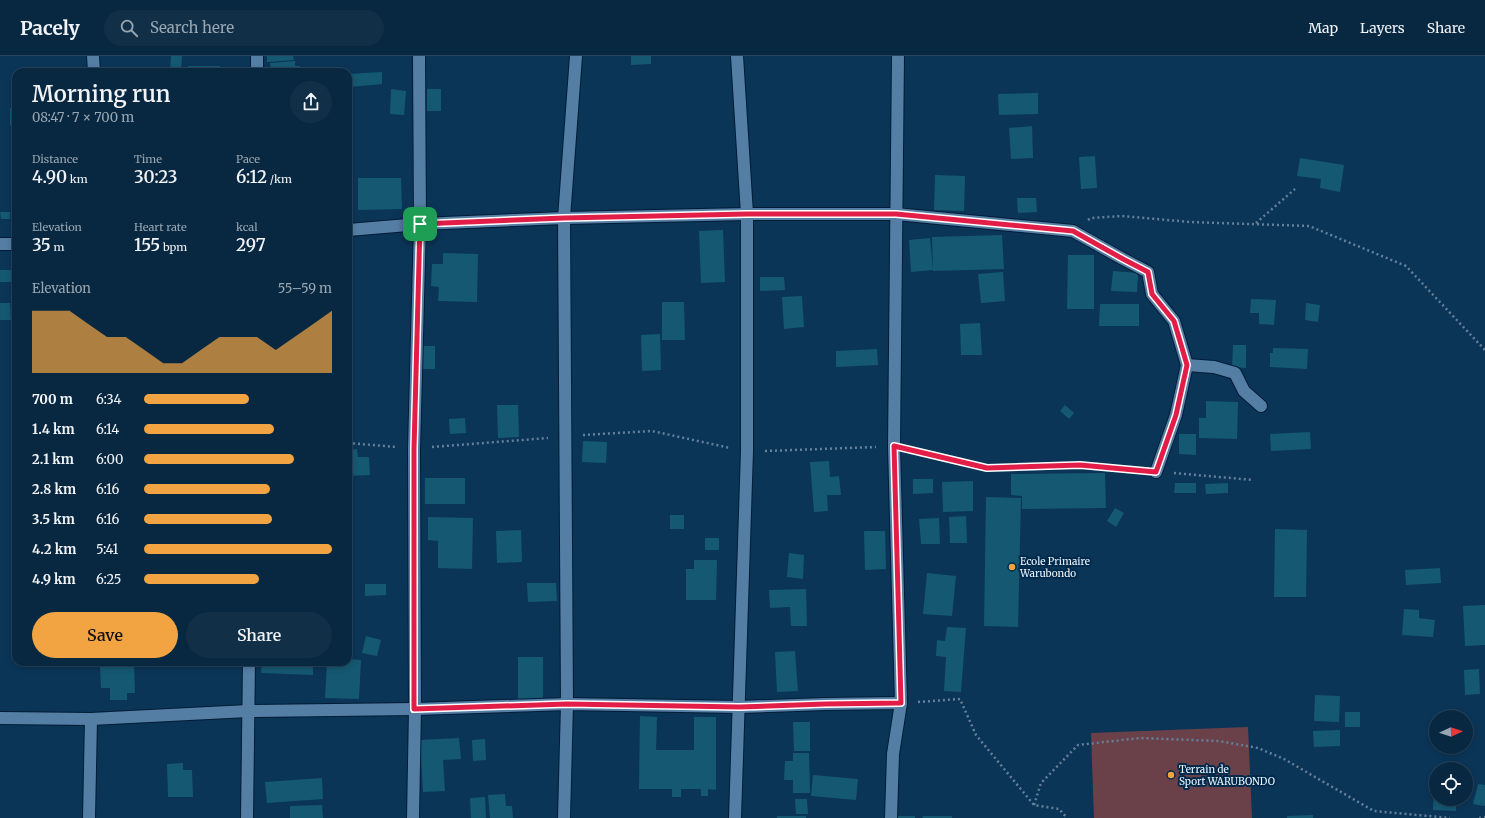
<!DOCTYPE html>
<html lang="en">
<head>
<meta charset="utf-8">
<style>
  :root { --surface:#082841; --page:#113048; --text:#f1f3f6; --muted:#98a6b1; --line:#29445a; --accent:#f3a442 }
  body { margin:0; font-family:Merriweather,serif; background:var(--page); color:var(--text); height:100vh; display:flex; flex-direction:column; font-size:15px; white-space:nowrap }
  * { box-sizing:border-box; margin:0 }
  p { font-size:13px; color:var(--muted) }
  .icon { flex:none; width:22px; height:22px; fill:none; stroke:currentColor; stroke-width:2; stroke-linecap:round; stroke-linejoin:round }
  .map { position:relative; flex:1; overflow:hidden }
  .drawer { position:absolute; left:12px; top:12px; width:340px; height:598px; display:flex; flex-direction:column; background:var(--surface); border-radius:12px; box-shadow:0 2px 6px #0003,0 0 0 1px var(--line) }
  .drawer>* { flex:none }
  .needle { width:26px; rotate:87deg }
  .tools { position:absolute; left:1429px; top:654px; display:grid; gap:8px }
  .tools a { display:grid; place-items:center; width:44px; height:44px; border-radius:50%; background:var(--surface); box-shadow:0 2px 6px #0003,0 0 0 1px var(--line); font-size:20px }
  .pin { position:absolute; display:grid; place-items:center; width:34px; height:34px; color:#fff; margin:-17px; border-radius:8px; box-shadow:0 2px 6px #0006 }
  .round { display:grid; place-items:center; flex:none; width:42px; height:42px; border-radius:21px; background:var(--page) }
  .overview { display:flex; align-items:center; justify-content:space-between; height:68px; padding:0 20px }
  h1 { font-size:22px; font-weight:600; line-height:30px }
  .figures { display:grid; grid-template-columns:repeat(3,1fr); gap:6px; height:68px; padding:4px 20px }
  .figures div { display:grid; align-content:center }
  .figures b { font-size:17px; font-weight:600 }
  .figures small { font-size:11px; font-weight:400 }
  .figures p { font-size:11px }
  .chart { height:112px; padding:8px 20px }
  .chart p { display:flex; justify-content:space-between }
  .chart svg { width:100%; height:72px; margin-top:4px; fill:var(--accent); opacity:.7 }
  .primary-button { display:flex; gap:8px; margin-top:auto; padding:8px 20px }
  .primary-button a { flex:1; height:46px; border-radius:24px; background:var(--accent); color:#111; font-size:16px; font-weight:600; line-height:46px; text-align:center }
  .primary-button a+a { background:var(--page); color:var(--text) }
  ul { padding:0 20px; list-style:none; font-size:13px }
  li { display:grid; grid-template-columns:64px 48px 1fr; align-items:center; height:30px }
  li i { height:10px; border-radius:5px; background:var(--accent) }
  header { display:flex; align-items:center; gap:24px; box-sizing:border-box; height:56px; padding:0 20px; background:var(--surface); border-bottom:1px solid var(--line) }
  header strong { font-size:19px }
  nav { display:flex; gap:22px; margin-inline-start:auto; font-size:14px }
  .search { width:280px; height:36px; background:var(--page); display:flex; align-items:center; gap:10px; box-sizing:border-box; padding:0 14px; border-radius:22px; color:var(--muted); font-size:15px }
  .map>svg:first-child { display:block }
</style>
</head>
<body>
<header>
<strong>Pacely</strong>
<div class="search"><svg class="icon" aria-label="search" viewBox="0 0 24 24"><circle cx="10" cy="10" r="6"/><path d="M15 15l6 6"/></svg>Search here</div>
<nav><a>Map</a><a>Layers</a><a>Share</a></nav>
</header>
<div class="map">
<svg width="1485" height="762" viewBox="0 0 1485 762">
  <rect width="100%" height="100%" fill="#0b3557"/>
  <path fill="#6b4149" d="M1248 671 1252 762H1094L1091 677Z"/>
  <g fill="#155872">
    <path d="M171 0H182L181 16H170Z"/>
    <path d="M267 0H293L294 4 267 6Z"/>
    <path d="M631 0H651V8L631 9Z"/>
    <path d="M295 5V10H300V16H271L270 7Z"/>
    <rect x="188" y="10" width="32" height="6"/>
    <path d="M382 16V28L350 31 349 18Z"/>
    <path d="M391 33 406 35 404 59 390 58Z"/>
    <rect x="427" y="33" width="14" height="22"/>
    <path d="M1038 37V58L999 59 998 38Z"/>
    <path d="M348 43H352L351 60H348Z"/>
    <path d="M10 52H16V70L10 69Z"/>
    <path d="M1032 70 1033 102 1011 103 1009 72Z"/>
    <path d="M1095 100 1097 132 1081 133 1079 101Z"/>
    <path d="M1300 102 1344 109 1340 136 1320 132 1321 123 1297 120Z"/>
    <path d="M935 119 965 120 964 155 934 154Z"/>
    <path d="M358 122H401L402 153 358 154Z"/>
    <path d="M1017 142H1036L1037 156 1018 157Z"/>
    <path d="M0 156H10V163H1Z"/>
    <path d="M723 174 725 226 701 227 699 175Z"/>
    <path d="M1002 179 1004 213 933 215 932 181Z"/>
    <path d="M930 182 933 214 911 216 909 184Z"/>
    <path d="M443 197 478 198 477 246 438 245 439 231 431 230 432 208H443Z"/>
    <path d="M1068 199H1094V253H1067Z"/>
    <rect x="0" y="214" width="11" height="12"/>
    <path d="M1113 215 1138 217 1137 236 1111 235Z"/>
    <path d="M1003 216 1005 245 981 247 978 218Z"/>
    <path d="M760 221H784L785 234 760 235Z"/>
    <path d="M802 240 804 271 784 273 782 241Z"/>
    <path d="M1251 243 1276 244 1274 269 1259 268V257H1250Z"/>
    <path d="M662 246H684L685 284H662Z"/>
    <path d="M0 247H10L11 264H0Z"/>
    <path d="M1306 247 1320 249 1318 266 1305 264Z"/>
    <path d="M1100 248H1139V270H1099Z"/>
    <path d="M980 267 982 299H961L960 268Z"/>
    <path d="M660 278 661 314 642 315 641 279Z"/>
    <path d="M1233 289H1246V312L1232 311Z"/>
    <rect x="420" y="290" width="15" height="23"/>
    <path d="M1273 292 1308 293 1307 313 1270 311V297H1273Z"/>
    <path d="M877 293 878 309 836 311V295Z"/>
    <path d="M1206 345 1238 346 1237 383 1199 382V362H1206Z"/>
    <path d="M497 349H518L519 381 498 382Z"/>
    <path d="M1065 349 1074 357 1069 363 1060 355Z"/>
    <path d="M465 362 466 377 450 378 449 363Z"/>
    <path d="M1310 376 1311 393 1271 395 1270 378Z"/>
    <path d="M1179 378H1196V399L1179 398Z"/>
    <path d="M583 385 607 386 606 407 582 406Z"/>
    <path d="M357 393 358 401H369L370 419 348 420V394Z"/>
    <path d="M829 405 830 421 839 420 841 439H827L828 455 814 456 810 406Z"/>
    <path d="M1105 417 1106 452 1022 453V440L1011 439V418Z"/>
    <rect x="425" y="422" width="40" height="26"/>
    <path d="M913 423H933V437L913 438Z"/>
    <path d="M973 425V455L943 456 942 426Z"/>
    <path d="M1175 427H1196V437H1174Z"/>
    <path d="M1228 427V437L1206 438 1205 428Z"/>
    <path d="M986 441 1021 442 1018 571 984 570Z"/>
    <path d="M1115 452 1124 457 1116 471 1107 465Z"/>
    <rect x="670" y="459" width="14" height="14"/>
    <path d="M966 460 967 487H950L949 461Z"/>
    <path d="M428 461 473 462 472 513 438 512V485L428 484Z"/>
    <path d="M939 462 940 488H921L919 463Z"/>
    <path d="M1275 473 1307 474 1306 541H1274Z"/>
    <path d="M521 474 522 506 497 507 496 475Z"/>
    <path d="M864 475H885L886 513 865 514Z"/>
    <rect x="705" y="482" width="14" height="12"/>
    <path d="M789 497 804 499 803 523 787 521Z"/>
    <path d="M694 504H717L716 544H686V513H694Z"/>
    <path d="M1440 512 1441 527 1406 529 1405 514Z"/>
    <path d="M927 517 956 520 952 560 923 558Z"/>
    <path d="M527 527H556L557 545 528 546Z"/>
    <path d="M365 528H386V539L365 540Z"/>
    <path d="M806 533 807 570H791L790 551 770 552 769 534Z"/>
    <path d="M1485 549V589L1465 590 1463 550Z"/>
    <path d="M1404 553 1419 554V562L1435 564 1433 581 1402 579Z"/>
    <path d="M947 571 966 572 961 636 944 635 946 601 936 600 937 584 945 585Z"/>
    <path d="M366 580 381 584 377 600 362 597Z"/>
    <path d="M795 595 798 635 777 636 775 596Z"/>
    <rect x="518" y="601" width="25" height="43"/>
    <path d="M348 603 361 604 359 643 325 642 327 606H348Z"/>
    <path d="M262 606H313V619L261 617Z"/>
    <path d="M134 609 135 637H127V644H110V632H101L100 610Z"/>
    <path d="M1479 613 1480 638 1465 639 1464 614Z"/>
    <path d="M1315 639 1340 640 1339 666 1314 665Z"/>
    <rect x="1345" y="656" width="15" height="15"/>
    <path d="M640 660 657 661 656 694H694V661H716V734L708 733V740H701V733H681V741H672V733H639Z"/>
    <path d="M793 666H810V695H794Z"/>
    <path d="M1340 674V690L1314 691 1313 675Z"/>
    <path d="M459 682 461 703 443 704 445 735 423 736 420 684Z"/>
    <path d="M485 683 486 704 473 705 472 684Z"/>
    <path d="M793 697H809L810 737H793V724H784L785 705H793Z"/>
    <path d="M183 707V714H192L193 741H168L167 708Z"/>
    <path d="M1435 711 1457 712V713H1436V743H1456V755L1433 754Z"/>
    <path d="M813 719 858 723 856 744 811 740Z"/>
    <path d="M322 722 323 743 267 747 265 726Z"/>
    <path d="M1478 728 1485 729V750L1473 748Z"/>
    <path d="M505 738 506 750H512L513 762H490L488 739Z"/>
    <path d="M485 741 486 762H471L470 742Z"/>
    <path d="M795 743H807L808 758H796Z"/>
    <path d="M322 749 323 762H290V750Z"/>
    <path d="M1313 759V762H1287V760Z"/>
    <rect x="777" y="760" width="29" height="2"/>
    <rect x="898" y="760" width="17" height="2"/>
    <path d="M922 760H952V762H923Z"/>
  </g>
  <g fill="none" stroke-linecap="round" stroke-linejoin="round">
    <g stroke="#001c35" stroke-width="14">
      <g id="minor">
        <path d="M93 0 94 16"/>
        <path d="M257 16V0"/>
        <path d="M348 174 420 168 564 162 747 158H896L1073 175 1123 203 1148 216 1152 238 1174 265 1187 309 1176 359 1156 416"/>
        <path d="M0 188H16"/>
        <path d="M1187 309 1214 311 1235 317 1244 335 1261 350"/>
        <path d="M0 662 91 663 248 655 415 653 567 648 739 651 825 648 901 647"/>
        <path d="M89 762 91 663"/>
        <path d="M247 762 249 606"/>
        <path d="M413 762 415 653 414 393 420 168 419 0"/>
        <path d="M564 762 567 648 564 162 576 0"/>
        <path d="M735 762 747 395V158L737 0"/>
        <path d="M891 762 893 698 901 647 894 390 898 0"/>
      </g>
    </g>
    <g stroke="#65819a" stroke-width="2.5" stroke-dasharray="2 3" stroke-linecap="butt">
      <path d="M1088 164 1091 162 1122 160 1190 166 1309 170 1406 210 1485 294"/>
      <path d="M1256 167 1295 133"/>
      <path d="M583 379 652 375 730 392"/>
      <path d="M348 387 397 391"/>
      <path d="M432 391 548 382"/>
      <path d="M912 394 987 411 1081 409 1139 414"/>
      <path d="M765 395 876 391"/>
      <path d="M1174 417 1253 424"/>
      <path d="M918 646 960 643 976 679 1034 749 1059 753 1067 762"/>
      <path d="M1034 749 1041 727 1078 689 1140 682 1219 685 1258 692 1284 703 1374 755 1450 762"/>
      <path d="M1479 762 1485 761"/>
    </g>
    <use href="#minor" stroke="#557ea5" stroke-width="12"/>
  </g>
  <g fill="none" stroke-linecap="round" stroke-linejoin="round">
    <g stroke="#fff" stroke-width="8">
      <path id="route" d="M747 158H896L1073 175 1123 203 1148 216 1152 238 1174 265 1187 309 1176 359 1156 416 1080 409 987 412 894 390 901 647 825 648 739 651 567 648 414 653V393L420 168 564 162Z"/>
    </g>
    <use href="#route" stroke="#e11d48" stroke-width="5"/>
  </g>
  <g fill="#f3a442" stroke="#002a4c" stroke-width="1.5">
    <circle cx="1012" cy="511" r="4"/>
    <circle cx="1171" cy="719" r="4"/>
  </g>
  <g text-anchor="middle" stroke-width="4" stroke-linejoin="round" paint-order="stroke">
    <g font-size="10" fill="#edf6ff" stroke="#002a4c" text-anchor="start">
      <text x="1020" y="509">Ecole Primaire<tspan x="1020" dy="12">Warubondo</tspan></text>
      <text x="1179" y="717">Terrain de<tspan x="1179" dy="12">Sport WARUBONDO</tspan></text>
    </g>
  </g>
</svg>
<div class="tools">
<a><svg class="needle" viewBox="-14 -14 28 28"><path d="M0-13l5 13h-10z" fill="#e53935"/><path d="M0 13l5-13h-10z" fill="#98a6b1"/></svg></a>
<a><svg class="icon" aria-label="locate" viewBox="0 0 24 24"><circle cx="12" cy="12" r="6"/><path d="M12 2v4M12 18v4M2 12h4M18 12h4"/></svg></a>
</div>
<div class="pin" style="left:420px;top:168px;background:#1e9e55"><svg class="icon" aria-label="arrive" viewBox="0 0 24 24"><path d="M6 21V4h12l-3 4 3 4H6"/></svg></div>
<section class="drawer">
<div class="overview"><div><h1>Morning run</h1><p>08:47 · 7 × 700 m</p></div><a class="round"><svg class="icon" aria-label="share" viewBox="0 0 24 24"><path d="M12 15V3M7 8l5-5 5 5M5 13v7h14v-7"/></svg></a></div>
<div class="figures">
<div><p>Distance</p><b>4.90<small> km</small></b></div>
<div><p>Time</p><b>30:23</b></div>
<div><p>Pace</p><b>6:12<small> /km</small></b></div>
</div>
<div class="figures">
<div><p>Elevation</p><b>35<small> m</small></b></div>
<div><p>Heart rate</p><b>155<small> bpm</small></b></div>
<div><p>kcal</p><b>297</b></div>
</div>
<div class="chart"><p><span>Elevation</span>55–59 m</p>
<svg viewBox="0 0 160 44" preserveAspectRatio="none"><path d="M0 44V6L10 6L20 6L30 14L40 22L50 22L60 30L70 38L80 38L90 30L100 22L110 22L120 22L130 30L140 22L150 14L160 6V44z"/></svg>
</div>
<ul>
<li><b>700 m</b>6:34<i style="width:56%"></i></li>
<li><b>1.4 km</b>6:14<i style="width:69%"></i></li>
<li><b>2.1 km</b>6:00<i style="width:80%"></i></li>
<li><b>2.8 km</b>6:16<i style="width:67%"></i></li>
<li><b>3.5 km</b>6:16<i style="width:68%"></i></li>
<li><b>4.2 km</b>5:41<i style="width:100%"></i></li>
<li><b>4.9 km</b>6:25<i style="width:61%"></i></li>
</ul>
<div class="primary-button"><a>Save</a><a>Share</a></div>
</section>
</div>
</body>
</html>
